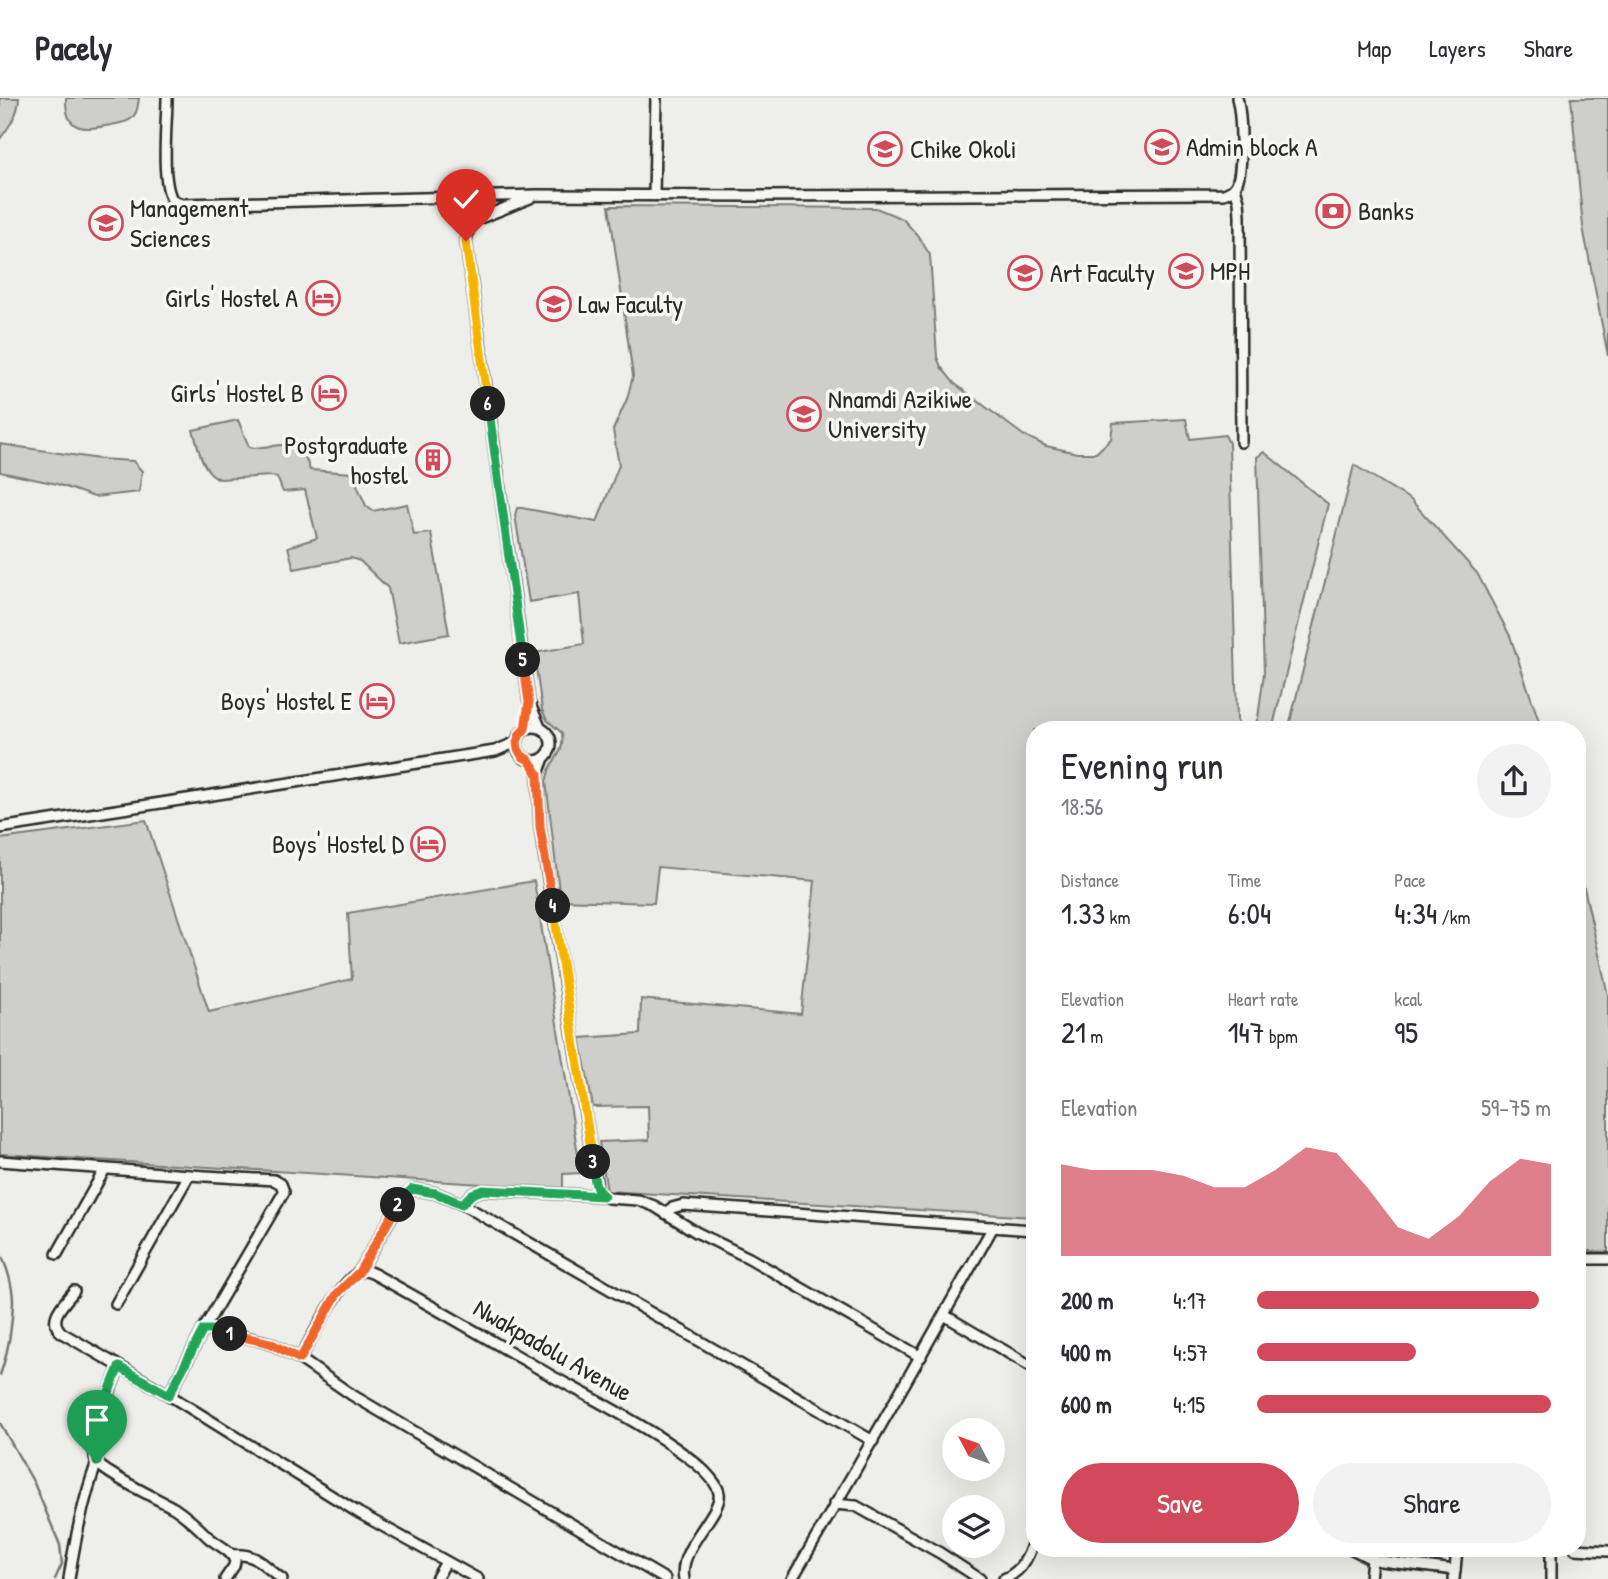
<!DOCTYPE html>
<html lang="en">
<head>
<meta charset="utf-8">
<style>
  :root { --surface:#fff; --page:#f2f2f3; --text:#2b2b33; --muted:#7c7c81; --line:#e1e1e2; --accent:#d1495b }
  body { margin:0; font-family:"Patrick Hand",sans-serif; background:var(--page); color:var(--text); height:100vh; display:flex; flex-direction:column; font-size:26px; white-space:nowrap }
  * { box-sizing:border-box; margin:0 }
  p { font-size:23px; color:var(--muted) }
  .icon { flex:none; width:38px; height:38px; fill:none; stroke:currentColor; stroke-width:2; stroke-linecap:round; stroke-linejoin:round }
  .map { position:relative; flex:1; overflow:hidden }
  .details { position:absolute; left:1026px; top:623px; width:560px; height:836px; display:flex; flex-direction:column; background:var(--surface); border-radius:28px; box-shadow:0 7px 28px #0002 }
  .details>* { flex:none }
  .needle { width:46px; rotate:311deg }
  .tools { position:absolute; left:942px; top:1320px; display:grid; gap:14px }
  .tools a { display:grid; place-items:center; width:63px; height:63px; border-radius:50%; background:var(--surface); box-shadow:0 7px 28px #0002; font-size:35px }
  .pin { position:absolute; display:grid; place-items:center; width:60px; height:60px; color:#fff; margin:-72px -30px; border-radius:50% 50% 50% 0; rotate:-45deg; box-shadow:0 0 7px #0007 }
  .pin .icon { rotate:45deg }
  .km { position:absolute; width:35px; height:35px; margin:-18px; border-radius:50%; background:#222; color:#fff; font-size:19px; line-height:35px; text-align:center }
  .round { display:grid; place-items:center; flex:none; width:74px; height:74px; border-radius:37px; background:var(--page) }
  .head { display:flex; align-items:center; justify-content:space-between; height:119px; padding:0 35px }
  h1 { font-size:38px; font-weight:600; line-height:52px }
  .stats { display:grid; grid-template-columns:repeat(3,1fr); gap:10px; height:119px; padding:7px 35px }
  .stats div { display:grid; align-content:center }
  .stats b { font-size:30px; font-weight:600 }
  .stats small { font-size:19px; font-weight:400 }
  .stats p { font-size:19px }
  .chart { height:196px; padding:14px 35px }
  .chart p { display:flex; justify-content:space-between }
  .chart svg { width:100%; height:126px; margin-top:7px; fill:var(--accent); opacity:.7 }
  .action { display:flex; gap:14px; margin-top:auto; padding:14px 35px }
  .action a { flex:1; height:80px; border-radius:42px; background:var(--accent); color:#fff; font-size:28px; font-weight:600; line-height:80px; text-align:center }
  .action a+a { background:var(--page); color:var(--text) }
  ul { padding:0 35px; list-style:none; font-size:23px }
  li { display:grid; grid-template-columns:112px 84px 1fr; align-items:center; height:52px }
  li i { height:18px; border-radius:9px; background:var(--accent) }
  header { display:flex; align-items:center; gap:42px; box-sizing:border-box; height:98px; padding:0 35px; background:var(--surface); border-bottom:2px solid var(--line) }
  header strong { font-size:33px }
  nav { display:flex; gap:38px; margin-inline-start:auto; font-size:24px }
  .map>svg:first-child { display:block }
</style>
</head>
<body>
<header>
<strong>Pacely</strong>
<nav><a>Map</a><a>Layers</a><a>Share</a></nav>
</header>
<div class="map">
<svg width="1608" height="1481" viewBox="0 0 1608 1481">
  <rect width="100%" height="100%" fill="#eeeeea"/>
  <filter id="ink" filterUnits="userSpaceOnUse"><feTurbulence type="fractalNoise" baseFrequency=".0143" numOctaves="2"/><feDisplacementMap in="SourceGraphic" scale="14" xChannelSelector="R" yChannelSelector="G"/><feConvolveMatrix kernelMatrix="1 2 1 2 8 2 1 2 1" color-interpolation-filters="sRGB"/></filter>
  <g filter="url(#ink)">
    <g fill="#cececa" stroke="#7c7c7a" stroke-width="2">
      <path d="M0 0H19C19 15 9 29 0 41Z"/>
      <path d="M66 0H139C138 5 138 12 135 16 130 25 119 25 111 27 84 32 65 35 66 0Z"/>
      <path d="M1571 0H1608V258L1583 129Z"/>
      <path d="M609 108 876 110 903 121 919 139 930 157 937 259 941 269 954 285 1023 337 1046 348 1077 355H1096L1111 341 1113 325 1186 321 1190 341 1225 337 1229 345 1237 622 1242 630 1247 632H1034V1119L607 1093 599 1044 649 1042 648 1008 593 1009 580 940 640 936 641 901 801 916 815 783 658 769 654 805 560 802 546 683C548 679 548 674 550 670 557 655 564 656 562 635L547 622 542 612 534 555 584 546 579 496 529 504 515 417 517 410H522L597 424 619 367 613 332 627 301 633 278Z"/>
      <path d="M238 322 249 349 253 350 291 346 301 347 310 372 352 375 366 408 373 413 407 406 414 437 431 435 449 536 399 545 388 490 360 463 351 460 294 471 288 449 317 440 305 392 283 394 277 379 271 378 220 381C201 374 199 350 193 332Z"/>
      <path d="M0 346 99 361 133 363 142 373 139 394 94 399 57 386 0 374Z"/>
      <path d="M1264 354 1328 406 1272 632H1253L1258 620 1264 575 1257 359Z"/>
      <path d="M1354 367 1411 402 1477 475 1510 538 1542 632H1288Z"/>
      <path d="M146 722 209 914 352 881 348 815 534 783 581 1075 563 1076V1091L0 1056V741Z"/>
      <path d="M1577 758 1608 897V1154L1577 1152Z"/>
    </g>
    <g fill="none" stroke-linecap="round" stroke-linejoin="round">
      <g stroke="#757573" stroke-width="2.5">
        <path d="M0 1155C7 1168 13 1189 13 1204 12 1228 8 1255 0 1277"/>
        <path d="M0 1325 34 1385 60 1447 62 1466 55 1481"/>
      </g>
      <g stroke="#2b2b2b" stroke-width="14">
        <g id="street">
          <path d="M167 0C167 25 160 84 173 103L182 106 537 97 752 98 1224 96C1228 94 1232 93 1234 90 1245 79 1241 15 1237 0"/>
          <path d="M1235 90 1239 103 1240 117 1241 344"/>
          <path d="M654 97 656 0"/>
          <path d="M454 99 459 105 469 128"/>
          <path d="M530 100 473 123 469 128 466 143 529 604 540 629"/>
          <circle cx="534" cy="646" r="17"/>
          <path d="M544 660 538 676 540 729 597 1090 599 1094 608 1100 638 1102 654 1108 696 1134 749 1160 921 1259"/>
          <path d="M0 730 495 653 517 644"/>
          <path d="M0 1063 189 1077 274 1082 281 1086 284 1094 203 1232 169 1297"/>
          <path d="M462 1106 472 1096 483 1092 604 1098"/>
          <path d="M665 1115 672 1110 683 1107 1034 1132"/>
          <path d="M57 1156 105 1071"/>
          <path d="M1577 1161H1608"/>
          <path d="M359 1174 403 1099 413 1091 435 1095 462 1106 873 1343"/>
          <path d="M74 1193C64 1206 46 1221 62 1235L169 1297 359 1415 478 1481"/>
          <path d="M116 1206 189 1077"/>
          <path d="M944 1217 1034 1270"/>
          <path d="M203 1232H216L270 1245 300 1261 352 1297 665 1481"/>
          <path d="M300 1261C310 1244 344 1173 364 1173 366 1173 372 1175 374 1176 434 1209 492 1243 550 1277 583 1296 713 1360 719 1395 723 1415 677 1450 684 1481"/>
          <path d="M119 1269C111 1289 89 1343 96 1363 101 1374 160 1402 174 1410 186 1418 197 1428 207 1438 216 1447 231 1451 235 1463L234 1468 225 1481"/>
          <path d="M834 1406 856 1408 940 1455 980 1481"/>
          <path d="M1352 1451 1372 1461 1381 1463 1455 1472 1454 1481"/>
          <path d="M1575 1451 1608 1453"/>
          <path d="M233 1457C257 1455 264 1468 282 1481"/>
          <path d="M1455 1472 1457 1451"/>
          <path d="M69 1481C75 1441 83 1402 97 1364"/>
          <path d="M436 1481 446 1464"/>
          <path d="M792 1481C860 1365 927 1247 993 1129"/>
          <path d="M1004 1481C1023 1473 1032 1454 1034 1435"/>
          <path d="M1370 1481 1372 1461"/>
          <path d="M1551 1481V1451"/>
        </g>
      </g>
      <use href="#street" stroke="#f6f6f2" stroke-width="9"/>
    </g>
  </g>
  <g fill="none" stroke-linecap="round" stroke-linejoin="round" filter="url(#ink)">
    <g stroke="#fff" stroke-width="14">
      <path id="split-1" d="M97 1364C92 1332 107 1298 119 1269L169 1297 203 1232H216L230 1236"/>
    </g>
    <g stroke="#fff" stroke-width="14">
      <path id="split-2" d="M230 1236 270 1245 300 1261 337 1196 359 1174 398 1107"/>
    </g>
    <g stroke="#fff" stroke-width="14">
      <path id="split-3" d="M398 1107 403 1099 412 1091 435 1095 462 1106 472 1096 483 1092 604 1098C593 1091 594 1076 593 1064"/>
    </g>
    <g stroke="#fff" stroke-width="14">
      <path id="split-4" d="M553 808 593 1064"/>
    </g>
    <g stroke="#fff" stroke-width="14">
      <path id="split-5" d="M523 562 529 604 525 631 520 636 517 644 518 651 522 658 529 662 538 676 540 729 553 808"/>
    </g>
    <g stroke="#fff" stroke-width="14">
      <path id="split-6" d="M488 306 523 562"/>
    </g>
    <g stroke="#fff" stroke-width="14">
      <path id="split-7" d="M466 143 488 306"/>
    </g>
    <use href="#split-1" stroke="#22a559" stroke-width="9"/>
    <use href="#split-2" stroke="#f0652b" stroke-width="9"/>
    <use href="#split-3" stroke="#22a559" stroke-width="9"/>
    <use href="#split-4" stroke="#f5b400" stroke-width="9"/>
    <use href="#split-5" stroke="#f0652b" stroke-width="9"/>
    <use href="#split-6" stroke="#22a559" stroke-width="9"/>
    <use href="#split-7" stroke="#f5b400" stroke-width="9"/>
  </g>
  <defs>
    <g id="university-ring" transform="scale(1.75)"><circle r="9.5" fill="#f6f6f2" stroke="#d1495b" stroke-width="1.5"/><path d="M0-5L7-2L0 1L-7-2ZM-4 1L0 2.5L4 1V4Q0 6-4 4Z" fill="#d1495b"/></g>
    <g id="bank-ring" transform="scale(1.75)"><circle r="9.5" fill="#f6f6f2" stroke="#d1495b" stroke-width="1.5"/><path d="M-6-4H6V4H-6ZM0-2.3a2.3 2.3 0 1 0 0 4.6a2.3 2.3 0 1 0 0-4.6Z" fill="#d1495b"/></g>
    <g id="hotel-ring" transform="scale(1.75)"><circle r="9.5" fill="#f6f6f2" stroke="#d1495b" stroke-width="1.5"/><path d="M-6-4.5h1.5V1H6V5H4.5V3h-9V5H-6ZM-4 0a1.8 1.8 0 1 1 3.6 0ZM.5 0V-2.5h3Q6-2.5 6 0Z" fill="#d1495b"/></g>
    <g id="building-ring" transform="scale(1.75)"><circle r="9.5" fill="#f6f6f2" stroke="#d1495b" stroke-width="1.5"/><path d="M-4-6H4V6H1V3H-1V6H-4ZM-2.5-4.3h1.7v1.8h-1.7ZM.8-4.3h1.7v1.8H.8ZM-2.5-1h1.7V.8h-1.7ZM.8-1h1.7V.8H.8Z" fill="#d1495b"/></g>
  </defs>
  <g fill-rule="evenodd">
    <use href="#university-ring" x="1162" y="49"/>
    <use href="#university-ring" x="885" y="51"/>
    <use href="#bank-ring" x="1333" y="113"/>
    <use href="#university-ring" x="106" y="125"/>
    <use href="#university-ring" x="1186" y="173"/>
    <use href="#university-ring" x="1025" y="175"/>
    <use href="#hotel-ring" x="323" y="200"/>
    <use href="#university-ring" x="554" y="206"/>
    <use href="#hotel-ring" x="329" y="295"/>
    <use href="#university-ring" x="804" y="316"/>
    <use href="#building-ring" x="433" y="362"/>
    <use href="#hotel-ring" x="377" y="603"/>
    <use href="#hotel-ring" x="428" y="746"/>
  </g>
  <g text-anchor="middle" stroke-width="7" stroke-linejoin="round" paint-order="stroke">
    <g font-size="26" fill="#2b2b2b" stroke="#f6f6f2" text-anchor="start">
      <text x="1186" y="58">Admin block A</text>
      <text x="910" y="60">Chike Okoli</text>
      <text x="130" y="119">Management<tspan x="130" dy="30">Sciences</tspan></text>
      <text x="1358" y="122">Banks</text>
      <text x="1210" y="182">MPH</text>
      <text x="1050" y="184">Art Faculty</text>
      <text x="298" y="209" text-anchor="end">Girls' Hostel A</text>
      <text x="578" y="215">Law Faculty</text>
      <text x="304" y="304" text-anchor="end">Girls' Hostel B</text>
      <text x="828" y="310">Nnamdi Azikiwe<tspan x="828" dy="30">University</tspan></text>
      <text x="408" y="356" text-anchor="end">Postgraduate<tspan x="408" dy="30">hostel</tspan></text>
      <text x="352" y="612" text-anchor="end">Boys' Hostel E</text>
      <text x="404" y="755" text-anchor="end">Boys' Hostel D</text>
    </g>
    <g font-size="26" fill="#2b2b2b" stroke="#f6f6f2">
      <text transform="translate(553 1252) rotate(30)" y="9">Nwakpadolu Avenue</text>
    </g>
  </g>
</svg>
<div class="tools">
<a><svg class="needle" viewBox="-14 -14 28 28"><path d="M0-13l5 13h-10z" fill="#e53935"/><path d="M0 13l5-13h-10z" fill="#7c7c81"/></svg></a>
<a><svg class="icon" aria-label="layers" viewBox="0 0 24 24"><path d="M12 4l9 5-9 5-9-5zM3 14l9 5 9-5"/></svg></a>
</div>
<div class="pin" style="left:97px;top:1364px;background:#1e9e55"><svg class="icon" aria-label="arrive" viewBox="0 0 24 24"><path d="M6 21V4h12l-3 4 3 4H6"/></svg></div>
<div class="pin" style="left:466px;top:143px;background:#d93025"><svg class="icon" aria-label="check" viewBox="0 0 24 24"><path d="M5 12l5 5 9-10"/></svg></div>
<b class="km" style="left:230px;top:1236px">1</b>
<b class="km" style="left:398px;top:1107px">2</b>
<b class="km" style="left:593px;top:1064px">3</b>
<b class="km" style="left:553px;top:808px">4</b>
<b class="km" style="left:523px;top:562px">5</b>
<b class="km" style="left:488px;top:306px">6</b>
<section class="details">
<div class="head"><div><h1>Evening run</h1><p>18:56</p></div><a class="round"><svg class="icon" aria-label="share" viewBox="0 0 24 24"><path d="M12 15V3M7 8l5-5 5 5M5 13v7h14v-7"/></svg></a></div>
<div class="stats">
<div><p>Distance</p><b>1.33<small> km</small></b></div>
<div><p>Time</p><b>6:04</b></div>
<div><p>Pace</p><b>4:34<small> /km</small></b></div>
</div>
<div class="stats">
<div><p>Elevation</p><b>21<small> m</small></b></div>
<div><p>Heart rate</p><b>147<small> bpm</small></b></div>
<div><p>kcal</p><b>95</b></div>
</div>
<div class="chart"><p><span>Elevation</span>59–75 m</p>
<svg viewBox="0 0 160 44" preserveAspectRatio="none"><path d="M0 44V12L10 14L20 14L30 14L40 16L50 20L60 20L70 14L80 6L90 8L100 20L110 34L120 38L130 30L140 18L150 10L160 12V44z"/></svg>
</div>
<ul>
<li><b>200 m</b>4:17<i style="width:96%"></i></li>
<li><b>400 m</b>4:57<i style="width:54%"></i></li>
<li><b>600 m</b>4:15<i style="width:100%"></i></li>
</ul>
<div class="action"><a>Save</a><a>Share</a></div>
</section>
</div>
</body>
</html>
